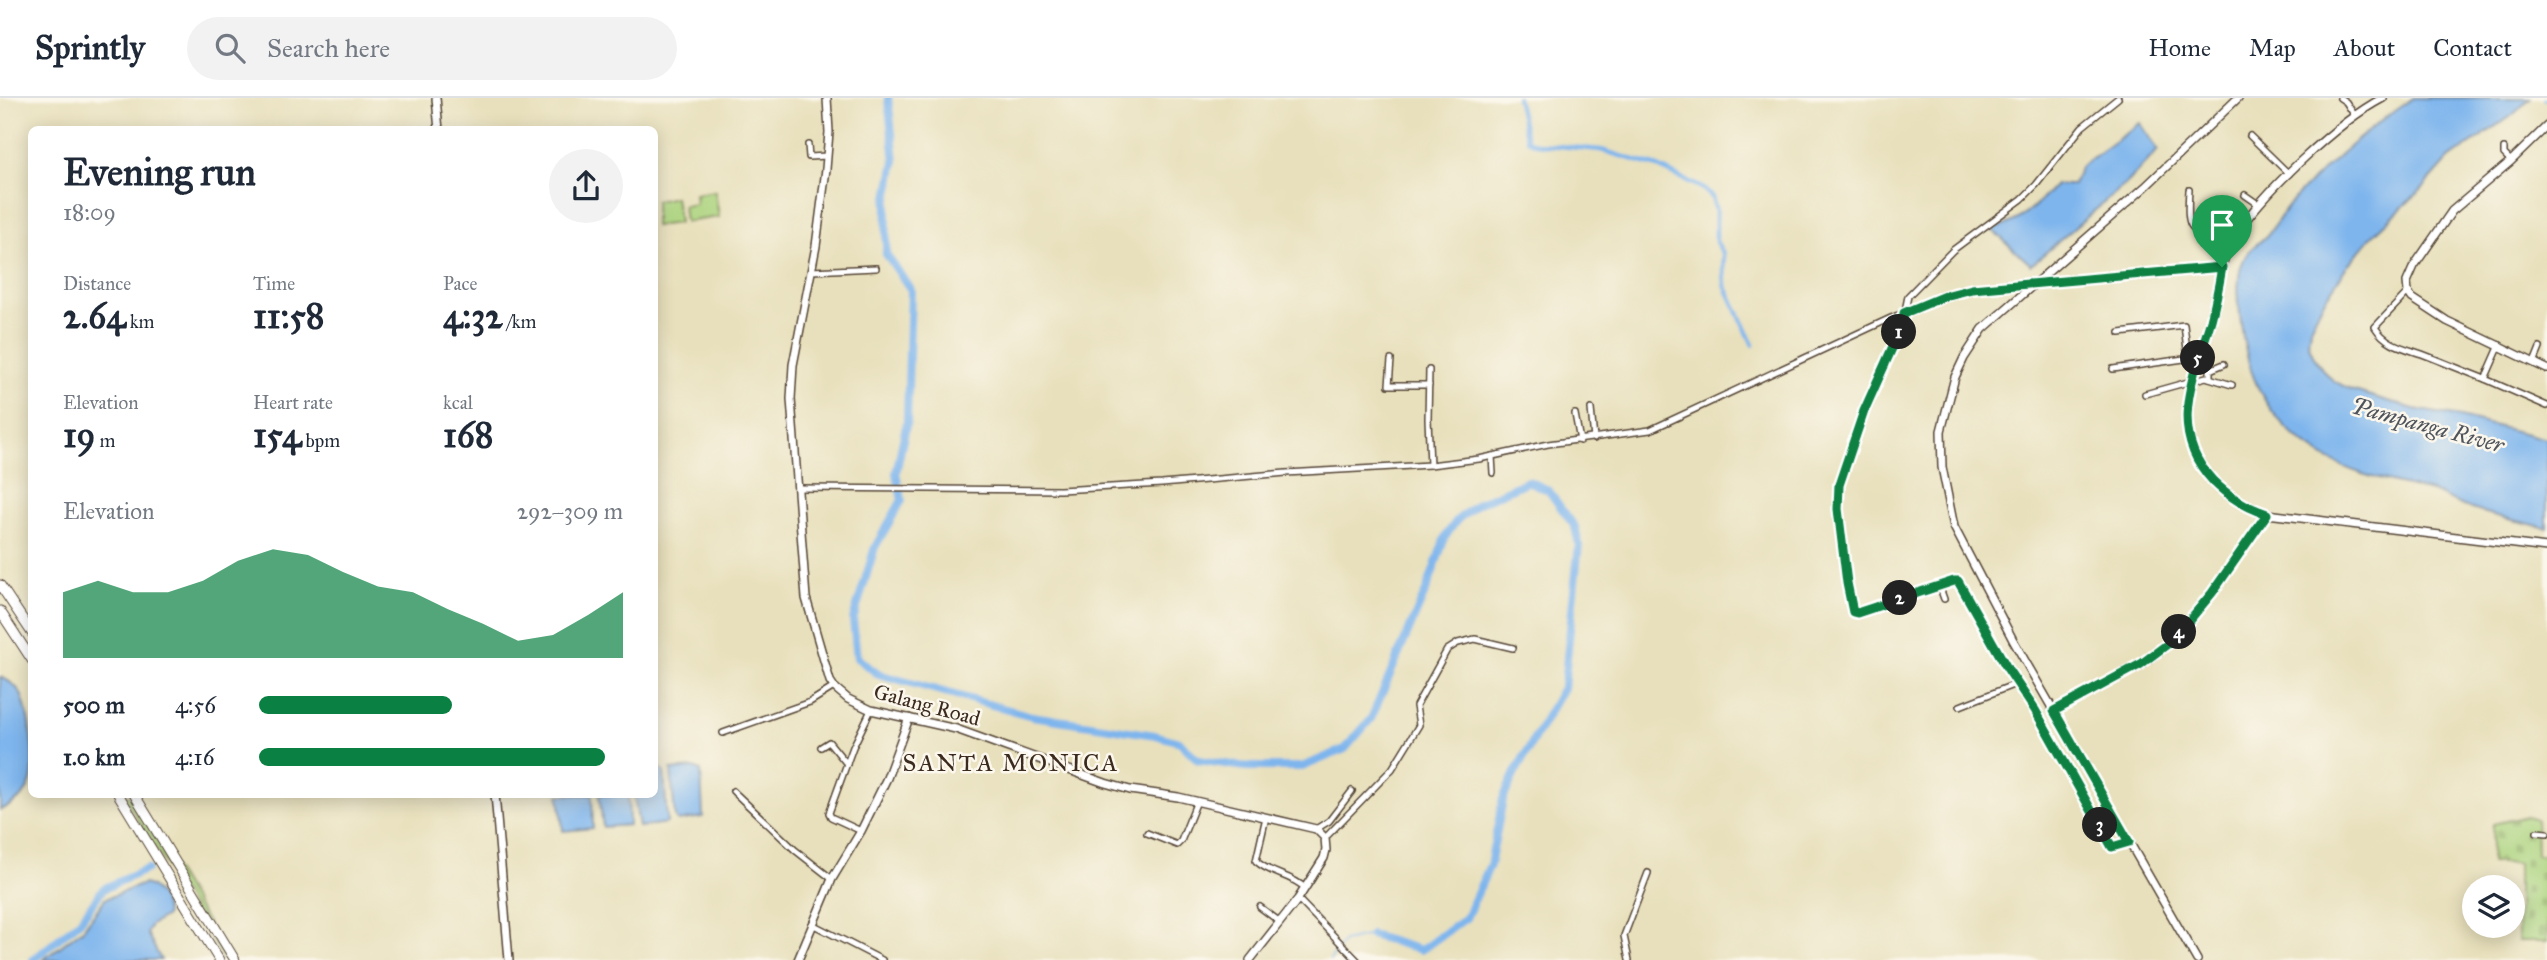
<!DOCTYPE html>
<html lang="en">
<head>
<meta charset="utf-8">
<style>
  :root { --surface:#fff; --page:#f2f2f3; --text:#1f2937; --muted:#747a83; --line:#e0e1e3; --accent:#0b8043 }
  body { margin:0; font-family:"IM FELL Great Primer",serif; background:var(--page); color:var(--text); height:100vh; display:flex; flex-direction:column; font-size:26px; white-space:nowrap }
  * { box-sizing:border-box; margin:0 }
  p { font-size:23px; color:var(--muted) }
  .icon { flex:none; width:38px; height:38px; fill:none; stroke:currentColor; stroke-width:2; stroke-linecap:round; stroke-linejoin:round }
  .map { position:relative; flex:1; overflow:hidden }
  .drawer { position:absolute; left:28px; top:28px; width:630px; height:672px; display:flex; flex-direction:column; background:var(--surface); border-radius:10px; box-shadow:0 4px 18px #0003 }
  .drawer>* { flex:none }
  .buttons { position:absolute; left:2462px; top:777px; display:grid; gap:14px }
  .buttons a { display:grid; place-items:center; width:63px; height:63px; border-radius:50%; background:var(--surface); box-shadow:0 4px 18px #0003; font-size:35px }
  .pin { position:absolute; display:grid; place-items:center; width:60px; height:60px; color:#fff; margin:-72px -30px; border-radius:50% 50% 50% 0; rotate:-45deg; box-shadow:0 0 7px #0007 }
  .pin .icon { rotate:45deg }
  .km { position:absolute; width:35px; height:35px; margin:-18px; border-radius:50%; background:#222; color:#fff; font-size:19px; line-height:35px; text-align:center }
  .round { display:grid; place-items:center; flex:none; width:74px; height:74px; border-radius:37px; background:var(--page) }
  .summary { display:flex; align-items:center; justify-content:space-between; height:119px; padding:0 35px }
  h1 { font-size:38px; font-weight:800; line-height:52px }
  .stats { display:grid; grid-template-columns:repeat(3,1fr); gap:10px; height:119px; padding:7px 35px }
  .stats div { display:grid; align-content:center }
  .stats b { font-size:35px; font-weight:800 }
  .stats small { font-size:19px; font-weight:400 }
  .stats p { font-size:19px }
  .chart { height:196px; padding:14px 35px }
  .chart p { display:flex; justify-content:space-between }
  .chart svg { width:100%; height:126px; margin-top:7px; fill:var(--accent); opacity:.7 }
  ul { padding:0 35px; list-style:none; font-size:23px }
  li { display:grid; grid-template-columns:112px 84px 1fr; align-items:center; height:52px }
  li i { height:18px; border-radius:9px; background:var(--accent) }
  header { display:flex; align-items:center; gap:42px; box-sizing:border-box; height:98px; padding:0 35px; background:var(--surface); border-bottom:2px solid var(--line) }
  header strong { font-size:33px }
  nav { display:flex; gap:38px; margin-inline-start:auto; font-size:24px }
  .search { width:490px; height:63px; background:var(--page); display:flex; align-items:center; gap:18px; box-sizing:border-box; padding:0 24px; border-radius:38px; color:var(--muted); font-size:26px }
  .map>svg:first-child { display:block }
</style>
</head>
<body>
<header>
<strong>Sprintly</strong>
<div class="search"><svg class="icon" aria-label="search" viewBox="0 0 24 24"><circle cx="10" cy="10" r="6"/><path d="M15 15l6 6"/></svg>Search here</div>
<nav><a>Home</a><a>Map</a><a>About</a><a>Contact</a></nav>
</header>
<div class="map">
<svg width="2547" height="862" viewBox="0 0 2547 862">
  <defs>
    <pattern id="grass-dots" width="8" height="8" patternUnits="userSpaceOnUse" patternTransform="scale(1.75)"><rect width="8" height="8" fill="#acd37e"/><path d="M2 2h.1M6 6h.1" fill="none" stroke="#95b56c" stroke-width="1.8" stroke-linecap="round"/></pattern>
    <pattern id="cemetery-stones" width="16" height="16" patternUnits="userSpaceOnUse" patternTransform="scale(1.75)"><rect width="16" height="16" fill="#acd37e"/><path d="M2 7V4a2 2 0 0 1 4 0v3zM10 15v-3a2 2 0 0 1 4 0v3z" fill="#95b56c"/></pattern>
  </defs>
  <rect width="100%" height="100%" fill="#fbf7ec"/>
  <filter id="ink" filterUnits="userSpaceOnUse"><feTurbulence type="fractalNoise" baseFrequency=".0143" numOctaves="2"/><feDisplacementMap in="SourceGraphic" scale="14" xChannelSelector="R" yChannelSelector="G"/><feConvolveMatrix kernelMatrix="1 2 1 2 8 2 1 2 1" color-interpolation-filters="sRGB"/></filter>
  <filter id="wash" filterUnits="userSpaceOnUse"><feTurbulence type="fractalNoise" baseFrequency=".00686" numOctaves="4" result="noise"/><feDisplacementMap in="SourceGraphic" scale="28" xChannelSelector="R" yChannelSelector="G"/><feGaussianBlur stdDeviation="1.57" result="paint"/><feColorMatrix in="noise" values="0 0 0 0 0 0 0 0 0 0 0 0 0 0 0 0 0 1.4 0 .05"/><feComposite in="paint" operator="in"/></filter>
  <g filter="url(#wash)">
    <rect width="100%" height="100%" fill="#e8e0bc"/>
    <path fill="url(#grass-dots)" stroke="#747e4e" stroke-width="2" d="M123 697H129L230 862H224Z"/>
    <path fill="url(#cemetery-stones)" stroke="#747e4e" stroke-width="2" d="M2527 718 2536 721 2537 757 2547 758V843H2518V765H2491L2493 726Z"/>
    <g fill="#acd37e" stroke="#747e4e" stroke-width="2">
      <path d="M715 93 719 119 685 124 683 108 696 106 695 96Z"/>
      <path d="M675 99 679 125 655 128V103Z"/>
    </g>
    <g fill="#7eb5ed" stroke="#5c7086" stroke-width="2">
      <path d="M2413 0H2530L2516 14 2449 61 2425 88 2370 140 2347 168 2322 206 2310 230 2308 245 2314 259 2325 275 2334 283 2351 292 2414 311 2460 319 2547 341V430C2523 424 2498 419 2475 412 2460 408 2446 399 2431 394 2393 384 2355 378 2321 357 2266 323 2246 279 2240 216 2238 198 2236 176 2245 159 2250 149 2260 145 2267 137 2277 125 2285 111 2296 99 2331 63 2371 28 2413 0Z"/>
      <path d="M2140 25 2158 52 2128 84 2031 167 1990 130C2017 129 2037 107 2055 87H2073L2080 69Z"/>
      <path d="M0 579C8 582 17 588 21 596 29 614 38 671 29 688 24 699 11 708 0 712Z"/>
      <path d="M694 670 701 673 703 719 678 723 675 720 671 672Z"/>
      <path d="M655 671H661L664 673 667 725 639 729 634 697 654 696Z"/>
      <path d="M559 697H592L593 730 563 733Z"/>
      <path d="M599 697H628L629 727 603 729Z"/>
      <path d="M143 786C156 787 166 805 166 818L151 827 147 835 161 862H43L84 830 105 801Z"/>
    </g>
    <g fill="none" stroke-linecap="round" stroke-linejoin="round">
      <g stroke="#7eb5ed" stroke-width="2">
        <path d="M2544 0 2547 1"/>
        <path d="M1330 862 1344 843 1371 837"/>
      </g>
      <path stroke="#7eb5ed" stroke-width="4.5" d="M1517 0 1527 42 1537 46 1601 52 1658 69 1702 90 1712 99 1716 113V144L1723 155 1725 187 1753 247"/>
      <g stroke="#7eb5ed" stroke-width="8">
        <path d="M888 0 895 63 887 105 886 156 911 192 907 323 896 375 898 384"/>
        <path d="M900 392 902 402 875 449 853 522 857 560 878 576 1032 618 1155 637 1180 644 1198 662 1246 669H1302L1345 651 1371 621 1428 488 1445 439 1457 422 1477 406 1528 383 1548 392 1575 429 1579 446 1564 588 1515 675 1503 701 1490 767 1466 820 1421 852 1371 837"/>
        <path d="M33 862 80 823 103 791 147 771"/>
      </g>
    </g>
  </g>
  <g filter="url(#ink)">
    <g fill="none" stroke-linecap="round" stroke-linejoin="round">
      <g stroke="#554536" stroke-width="8">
        <g id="street">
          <path d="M2118 0 2082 29 2036 87 2022 101 1953 152 1908 198 1902 228 1864 312 1839 387 1838 411 1847 485 1853 514 1857 515 1939 487 1958 483 2007 570 2033 608 2111 748 2129 744"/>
          <path d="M2340 0 2346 4 2355 18"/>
          <path d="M2250 38 2289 76"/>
          <path d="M808 47 809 59 827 58"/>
          <path d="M2504 51V56L2511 63"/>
          <path d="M2189 92C2186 139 2190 130 2231 143"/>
          <path d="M2245 97 2258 106"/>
          <path d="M2211 150 2226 156"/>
          <path d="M811 173 876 170"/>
          <path d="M2408 194 2375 229C2386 247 2405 250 2422 256 2443 264 2464 273 2485 281L2500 247"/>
          <path d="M2120 235 2184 227 2188 260"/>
          <path d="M1391 262 1389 287H1429"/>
          <path d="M2534 265 2540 250"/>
          <path d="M2113 271 2198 259"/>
          <path d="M1429 272 1428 321 1430 367"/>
          <path d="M2210 280V272L2224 266"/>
          <path d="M2485 281 2547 308"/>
          <path d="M2145 296 2206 279 2232 287"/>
          <path d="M1591 311 1594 341"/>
          <path d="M1575 316 1580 343"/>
          <path d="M1492 358 1493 375"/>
          <path d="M797 390 1060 392 1162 386 1286 375 1430 367 1479 361 1548 346 1650 332 1891 220 1945 198 1972 191 2222 169"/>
          <path d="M1939 487 1944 501"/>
          <path d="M1960 608 2018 585"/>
          <path d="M723 635 810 604 834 589"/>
          <path d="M821 649 829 644 847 666"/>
          <path d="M733 693 795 752 832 781"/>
          <path d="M1266 719 1256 763C1271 777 1290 776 1305 790"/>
          <path d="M1316 731 1329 723 1352 693"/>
          <path d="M861 733 831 719 829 715 853 649 871 612"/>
          <path d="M2537 734 2547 735"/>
          <path d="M1147 735 1177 747 1181 743 1197 703"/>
          <path d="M1325 740 1392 671 1419 627 1416 608 1447 552 1458 545 1475 541 1513 550"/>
          <path d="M1298 801 1357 862"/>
          <path d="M1260 809 1280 824"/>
          <path d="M812 826 882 862"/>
          <path d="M1629 862 1624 838 1648 775"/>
        </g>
      </g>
      <g stroke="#554536" stroke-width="10">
        <g id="secondary">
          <path d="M436 0 439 32"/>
          <path d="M827 0 829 34 826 71 816 148 793 267 791 301 806 500 830 583 834 589 848 601 871 612 956 631 1105 685 1130 692 1178 699 1316 731 1325 740 1326 752 1324 760 1298 801 1250 862"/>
          <path d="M2383 0C2337 24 2264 94 2235 137 2219 161 2219 191 2212 218 2196 276 2165 331 2213 383 2229 399 2245 409 2267 416L2547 450"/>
          <path d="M2547 28 2511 63 2452 113 2414 168 2407 184 2408 194 2412 200 2447 223 2547 271"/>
          <path d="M2054 613 2142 566 2167 547 2212 495 2267 416"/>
          <path d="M495 696 509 862"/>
          <path d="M798 862 832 781 861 733 887 680 909 620"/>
          <path d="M2197 862 2013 542 1954 429 1942 369 1941 333 1955 279 1964 260 1983 231 2145 89 2238 0"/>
        </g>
      </g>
      <g stroke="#554536" stroke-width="11">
        <g id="highway">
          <path d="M0 487 32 535"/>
          <path d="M0 513 32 562"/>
          <path d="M118 696 219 862"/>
          <path d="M134 696 235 862"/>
        </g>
      </g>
      <use href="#street" stroke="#fff" stroke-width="5"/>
      <use href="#secondary" stroke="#fff" stroke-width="7"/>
      <use href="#highway" stroke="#fff" stroke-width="9"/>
    </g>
  </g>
  <g fill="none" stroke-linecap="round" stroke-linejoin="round" filter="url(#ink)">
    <g stroke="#fff" stroke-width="14">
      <path id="route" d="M2222 169C2219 187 2216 204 2211 222 2194 278 2166 333 2213 383 2229 399 2245 409 2267 416L2212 495 2173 542 2141 566 2054 613 2129 744 2112 749 2035 612 2007 570 1958 483H1954L1857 515 1853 514 1847 485 1838 411 1839 387 1864 313 1902 228 1904 215 1945 198 1972 191Z"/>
    </g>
    <use href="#route" stroke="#0b8043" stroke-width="9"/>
  </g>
  <g text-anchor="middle" stroke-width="5" stroke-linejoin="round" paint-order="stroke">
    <g font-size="21" fill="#3b2a1e" stroke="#fbf7ec">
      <text transform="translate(927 607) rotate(15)" y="7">Galang Road</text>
    </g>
    <g font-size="23" font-style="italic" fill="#4f545c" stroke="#fbf7ec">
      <text transform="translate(2428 327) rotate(15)" y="8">Pampanga River</text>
    </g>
    <g font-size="24" letter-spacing="2" fill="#3b2a1e" stroke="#fbf7ec">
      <text x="1011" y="673">SANTA MONICA</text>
    </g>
  </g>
</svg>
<div class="buttons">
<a><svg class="icon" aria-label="layers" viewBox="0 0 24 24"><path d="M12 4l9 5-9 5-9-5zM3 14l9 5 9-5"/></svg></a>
</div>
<div class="pin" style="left:2222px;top:169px;background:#1e9e55"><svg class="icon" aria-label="arrive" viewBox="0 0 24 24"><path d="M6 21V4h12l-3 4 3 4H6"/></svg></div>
<b class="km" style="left:1899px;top:234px">1</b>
<b class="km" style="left:1900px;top:500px">2</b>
<b class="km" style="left:2100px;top:727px">3</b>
<b class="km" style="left:2179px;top:534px">4</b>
<b class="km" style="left:2198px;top:260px">5</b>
<section class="drawer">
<div class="summary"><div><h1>Evening run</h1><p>18:09</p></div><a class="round"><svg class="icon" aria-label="share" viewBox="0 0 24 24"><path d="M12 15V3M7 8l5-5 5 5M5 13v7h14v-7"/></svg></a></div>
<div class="stats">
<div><p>Distance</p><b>2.64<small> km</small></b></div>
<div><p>Time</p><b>11:58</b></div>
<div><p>Pace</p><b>4:32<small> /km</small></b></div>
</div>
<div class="stats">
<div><p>Elevation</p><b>19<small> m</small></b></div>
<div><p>Heart rate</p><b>154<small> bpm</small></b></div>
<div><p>kcal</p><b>168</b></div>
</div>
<div class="chart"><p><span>Elevation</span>292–309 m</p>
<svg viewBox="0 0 160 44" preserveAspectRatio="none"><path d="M0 44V21L10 17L20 21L30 21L40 17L50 10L60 6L70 8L80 14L90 19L100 21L110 27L120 32L130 38L140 36L150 29L160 21V44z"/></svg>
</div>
<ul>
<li><b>500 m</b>4:56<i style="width:53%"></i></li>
<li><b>1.0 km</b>4:16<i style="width:95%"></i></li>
</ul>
</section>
</div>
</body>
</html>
